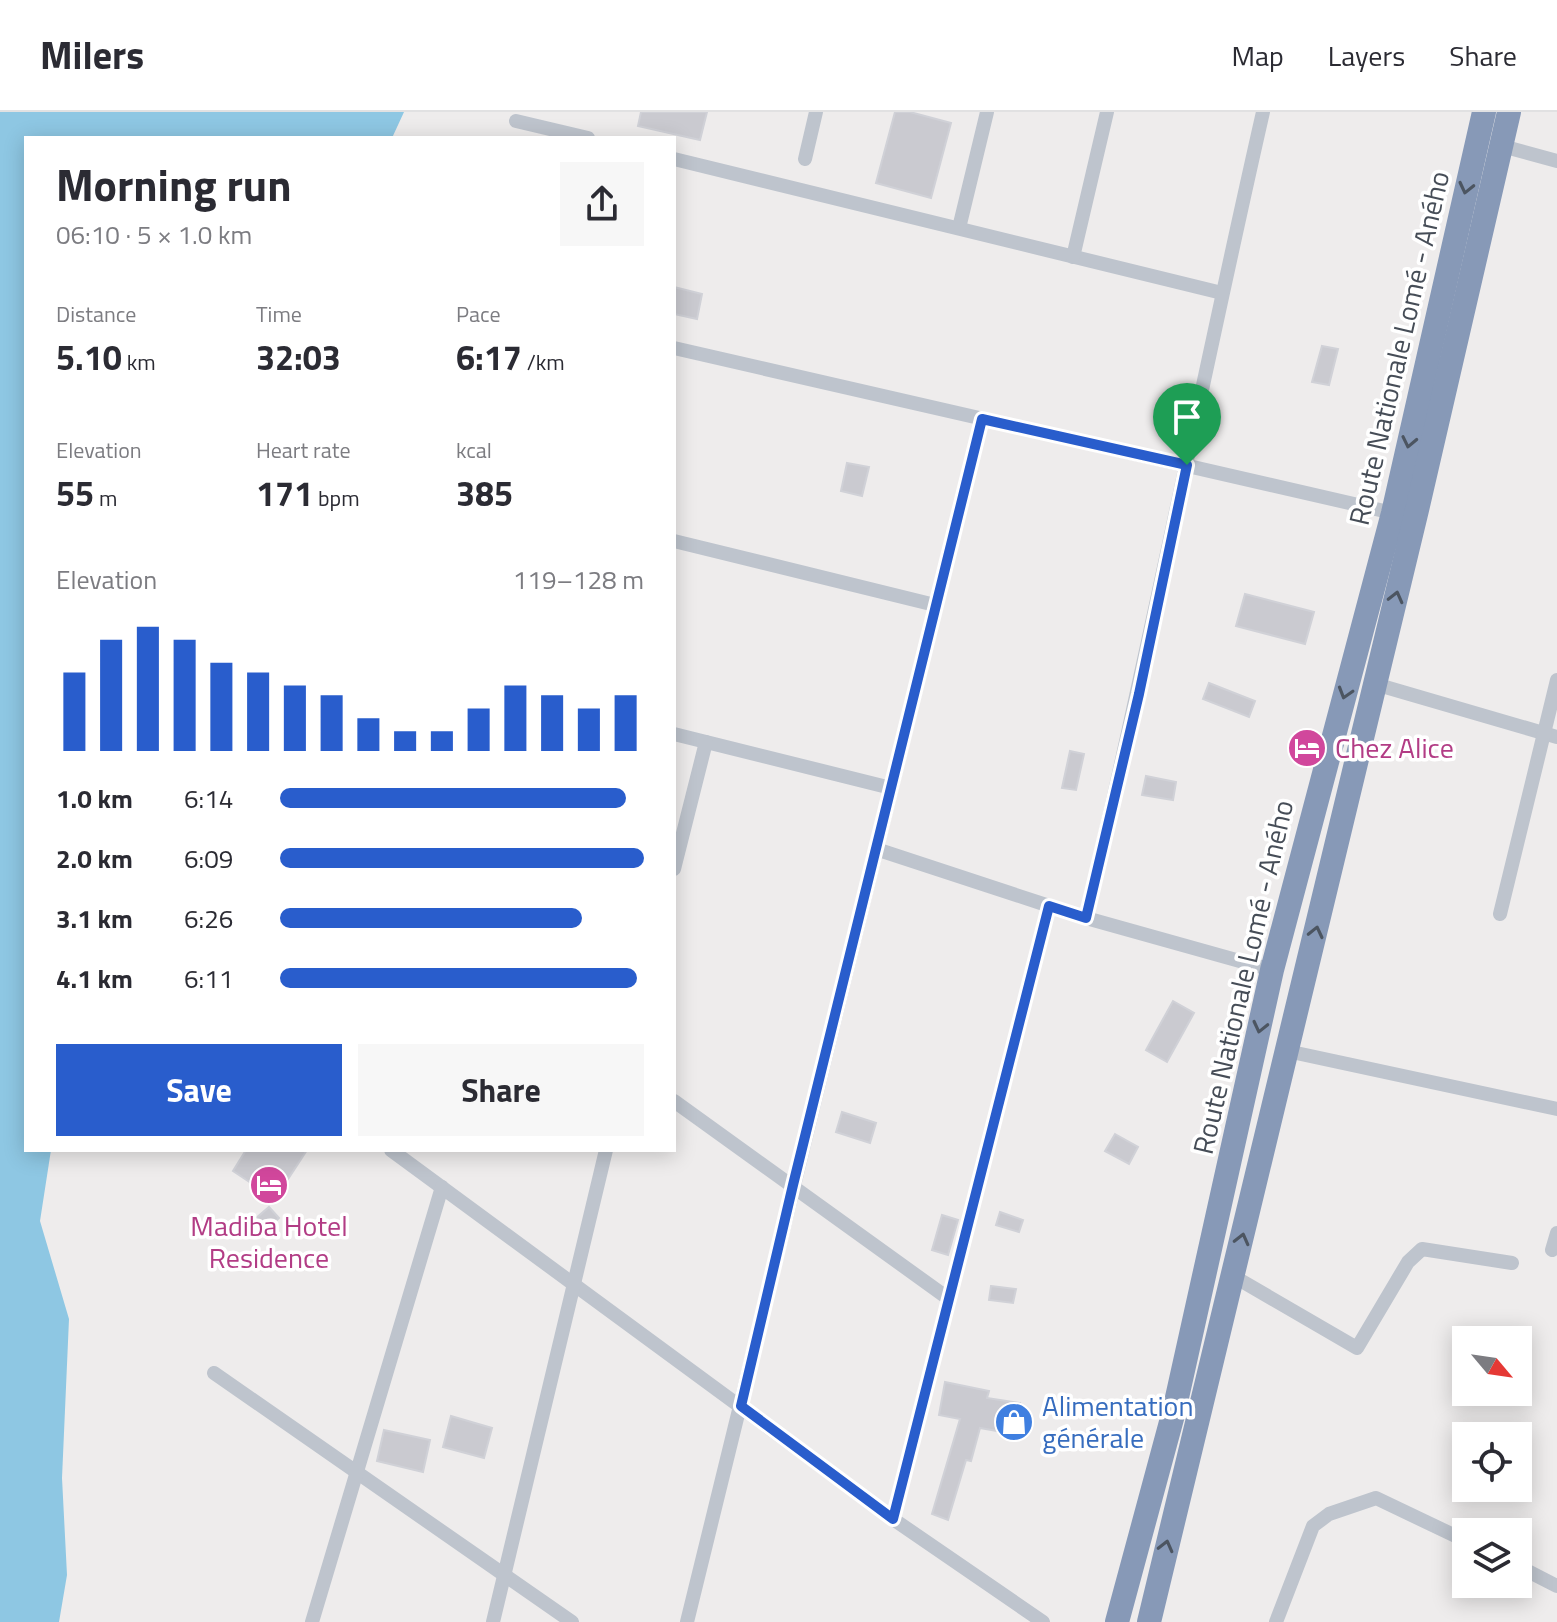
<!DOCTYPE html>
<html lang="en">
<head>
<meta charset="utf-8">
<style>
  :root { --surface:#fff; --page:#f7f7f7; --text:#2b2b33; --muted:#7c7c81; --line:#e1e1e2; --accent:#295dcc }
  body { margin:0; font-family:"Titillium Web",sans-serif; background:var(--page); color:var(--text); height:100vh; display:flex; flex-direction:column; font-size:30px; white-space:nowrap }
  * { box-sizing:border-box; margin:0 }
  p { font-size:26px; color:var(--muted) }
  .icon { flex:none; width:44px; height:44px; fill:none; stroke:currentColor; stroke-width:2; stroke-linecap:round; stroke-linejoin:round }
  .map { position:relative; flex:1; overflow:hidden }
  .drawer { position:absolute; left:24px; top:24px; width:652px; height:1016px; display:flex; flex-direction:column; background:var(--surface); border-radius:0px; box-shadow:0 4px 20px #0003 }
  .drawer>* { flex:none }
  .needle { width:52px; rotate:119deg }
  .fabs { position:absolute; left:1452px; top:1214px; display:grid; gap:16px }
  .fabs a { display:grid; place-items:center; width:80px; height:80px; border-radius:0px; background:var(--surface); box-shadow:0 4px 20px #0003; font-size:40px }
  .pin { position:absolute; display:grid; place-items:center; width:68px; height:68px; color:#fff; margin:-82px -34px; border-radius:50% 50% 50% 0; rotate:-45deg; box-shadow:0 0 8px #0007 }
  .pin .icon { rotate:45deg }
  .round { display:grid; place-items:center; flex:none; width:84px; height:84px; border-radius:0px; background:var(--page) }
  .summary { display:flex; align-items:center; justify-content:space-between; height:136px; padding:0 32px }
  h1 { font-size:44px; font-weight:700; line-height:60px }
  .figures { display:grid; grid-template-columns:repeat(3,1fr); gap:12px; height:136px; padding:8px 32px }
  .figures div { display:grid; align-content:center }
  .figures b { font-size:34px; font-weight:700 }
  .figures small { font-size:22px; font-weight:400 }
  .figures p { font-size:22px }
  .chart { height:224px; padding:16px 32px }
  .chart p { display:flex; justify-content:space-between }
  .chart svg { width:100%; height:144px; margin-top:8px; stroke:var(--accent); stroke-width:6 }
  .button { display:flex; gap:16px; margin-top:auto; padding:16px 32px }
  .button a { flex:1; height:92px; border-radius:0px; background:var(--accent); color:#fff; font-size:32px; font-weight:700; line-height:92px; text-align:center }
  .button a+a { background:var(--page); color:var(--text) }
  ul { padding:0 32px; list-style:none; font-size:26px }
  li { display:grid; grid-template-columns:128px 96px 1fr; align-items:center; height:60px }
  li i { height:20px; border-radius:10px; background:var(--accent) }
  header { display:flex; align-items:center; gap:48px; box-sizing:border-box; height:112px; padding:0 40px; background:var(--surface); border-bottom:2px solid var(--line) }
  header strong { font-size:38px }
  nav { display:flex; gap:44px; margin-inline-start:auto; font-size:28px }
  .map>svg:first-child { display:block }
</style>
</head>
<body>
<header>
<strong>Milers</strong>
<nav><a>Map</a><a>Layers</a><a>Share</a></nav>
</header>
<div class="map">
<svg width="1557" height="1510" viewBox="0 0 1557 1510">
  <rect width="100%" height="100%" fill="#eeecec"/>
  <path fill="#8ec7e3" d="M0 0H404L392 26H26V1038H51L40 1109 69 1207 62 1366 67 1463 59 1510H0Z"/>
  <g fill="#cacad0" stroke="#d0d1d7" stroke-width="2">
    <path d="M641 0H707L700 28 638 14Z"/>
    <path d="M895 0H910L951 11 931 86 876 71Z"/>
    <path d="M674 175 702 182 697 207 674 202Z"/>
    <path d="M1322 234 1338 237 1329 273 1312 270Z"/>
    <path d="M847 351 869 355 862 384 841 379Z"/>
    <path d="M1245 482 1314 500 1305 532 1236 514Z"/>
    <path d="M1209 571 1255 589 1249 605 1203 587Z"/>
    <path d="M1070 639 1084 642 1076 678 1062 676Z"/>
    <path d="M1146 664 1176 670 1173 688 1142 683Z"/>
    <path d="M1173 889 1194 901 1167 950 1146 938Z"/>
    <path d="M842 1000 876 1011 870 1031 836 1020Z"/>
    <path d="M1115 1022 1138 1035 1129 1052 1105 1039Z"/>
    <path d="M246 1038H307L275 1087 233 1059Z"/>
    <path d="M269 1095 279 1106 259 1125 248 1113Z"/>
    <path d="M1000 1100 1023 1108 1019 1120 996 1113Z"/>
    <path d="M942 1103 958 1108 948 1143 932 1138Z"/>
    <path d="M991 1174 1016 1177 1013 1191 989 1188Z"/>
    <path d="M945 1270 989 1279 987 1286 1020 1291 1014 1322 980 1316 971 1349 966 1348 948 1408 932 1402 960 1307 939 1303Z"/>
    <path d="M451 1304 492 1316 484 1346 443 1335Z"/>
    <path d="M384 1318 430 1328 423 1360 377 1349Z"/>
  </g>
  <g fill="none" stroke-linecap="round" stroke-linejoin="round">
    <g stroke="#bec4cd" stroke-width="14">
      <path d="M516 9 588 26"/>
      <path d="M1502 34 1557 49"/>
      <path d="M674 47 1222 181"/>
      <path d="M805 47 816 0"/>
      <path d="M959 116 987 0"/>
      <path d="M1073 145 1107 0"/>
      <path d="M674 236 1393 401"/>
      <path d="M674 429 935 493"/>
      <path d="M1375 572 1557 625"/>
      <path d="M674 622 891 676"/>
      <path d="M876 737 1086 806 1272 858"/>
      <path d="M674 757 706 630"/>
      <path d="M1500 802 1557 568"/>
      <path d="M1086 806C1149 538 1202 268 1263 0"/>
      <path d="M1287 939 1557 997"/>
      <path d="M674 989 949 1187"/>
      <path d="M391 1038 893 1407 1043 1510"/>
      <path d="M1552 1138 1557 1121"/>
      <path d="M1233 1164 1357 1236 1408 1150 1422 1137 1512 1151"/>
      <path d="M214 1261 572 1510"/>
      <path d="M893 1407 1049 794"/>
      <path d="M1518 1454 1557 1474"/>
      <path d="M312 1510 442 1075"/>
      <path d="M493 1510 606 1038"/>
      <path d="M687 1510 982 307"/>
      <path d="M1276 1510 1313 1414 1329 1402 1376 1386 1466 1429"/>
    </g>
    <g stroke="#8799b7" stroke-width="24">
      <path d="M1117 1510 1174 1299 1272 858 1393 401 1484 0"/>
      <path d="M1149 1510 1417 398 1509 0"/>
    </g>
  </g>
  <defs><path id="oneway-chevron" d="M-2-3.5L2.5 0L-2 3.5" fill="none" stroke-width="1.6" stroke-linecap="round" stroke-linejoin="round" transform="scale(2)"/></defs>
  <g stroke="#4c5561">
    <use href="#oneway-chevron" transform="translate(1466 76) rotate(103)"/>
    <use href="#oneway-chevron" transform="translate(1409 330) rotate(102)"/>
    <use href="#oneway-chevron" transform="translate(1396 485) rotate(-76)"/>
    <use href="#oneway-chevron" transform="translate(1345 581) rotate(107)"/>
    <use href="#oneway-chevron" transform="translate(1316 820) rotate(-77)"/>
    <use href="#oneway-chevron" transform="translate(1260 915) rotate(103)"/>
    <use href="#oneway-chevron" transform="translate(1242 1127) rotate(-76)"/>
    <use href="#oneway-chevron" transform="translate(1166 1434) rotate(-76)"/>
  </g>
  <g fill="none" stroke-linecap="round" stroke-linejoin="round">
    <g stroke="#fff" stroke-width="16">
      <path id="route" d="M982 307 1187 353 1139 582 1086 806 1049 794 893 1407 741 1294 793 1073Z"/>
    </g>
    <use href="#route" stroke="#295dcc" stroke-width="10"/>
  </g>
  <defs>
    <g id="hotel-disc" transform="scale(2)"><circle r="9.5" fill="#d1479c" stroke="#fff"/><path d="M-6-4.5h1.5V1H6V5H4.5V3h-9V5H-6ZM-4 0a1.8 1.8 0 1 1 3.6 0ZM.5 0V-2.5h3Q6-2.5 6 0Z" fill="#fff"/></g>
    <g id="shop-disc" transform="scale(2)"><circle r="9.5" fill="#3f7fe0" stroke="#fff"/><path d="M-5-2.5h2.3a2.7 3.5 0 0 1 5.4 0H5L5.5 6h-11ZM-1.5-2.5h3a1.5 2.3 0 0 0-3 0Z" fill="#fff"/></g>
  </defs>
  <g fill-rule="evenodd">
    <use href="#hotel-disc" x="1307" y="636"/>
    <use href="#hotel-disc" x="269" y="1073"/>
    <use href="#shop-disc" x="1014" y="1310"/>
  </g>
  <g text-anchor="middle" stroke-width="7" stroke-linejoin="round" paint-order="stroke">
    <g font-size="28" fill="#464d57" stroke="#fff">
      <text transform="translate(1399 236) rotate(-77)" y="10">Route Nationale Lomé - Aného</text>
      <text transform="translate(1243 865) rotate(-77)" y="10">Route Nationale Lomé - Aného</text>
    </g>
    <g font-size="28" fill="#b23c85" stroke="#fff" text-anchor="start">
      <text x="1335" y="646">Chez Alice</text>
      <text x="269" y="1124" text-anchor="middle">Madiba Hotel<tspan x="269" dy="32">Residence</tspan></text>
    </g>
    <g font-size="28" fill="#366cbe" stroke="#fff" text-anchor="start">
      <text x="1042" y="1304">Alimentation<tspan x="1042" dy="32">générale</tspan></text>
    </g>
  </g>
</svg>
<div class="fabs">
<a><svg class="needle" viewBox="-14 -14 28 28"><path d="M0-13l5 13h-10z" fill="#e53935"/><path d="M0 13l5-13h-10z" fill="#7c7c81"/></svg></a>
<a><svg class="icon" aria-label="locate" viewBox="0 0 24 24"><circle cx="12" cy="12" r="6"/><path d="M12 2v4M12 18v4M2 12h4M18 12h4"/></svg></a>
<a><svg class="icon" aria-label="layers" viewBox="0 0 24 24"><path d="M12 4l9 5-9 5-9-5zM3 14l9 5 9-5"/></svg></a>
</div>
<div class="pin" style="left:1187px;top:353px;background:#1e9e55"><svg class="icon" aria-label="arrive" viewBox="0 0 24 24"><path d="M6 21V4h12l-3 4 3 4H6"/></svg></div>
<section class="drawer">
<div class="summary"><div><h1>Morning run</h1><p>06:10 · 5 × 1.0 km</p></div><a class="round"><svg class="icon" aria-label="share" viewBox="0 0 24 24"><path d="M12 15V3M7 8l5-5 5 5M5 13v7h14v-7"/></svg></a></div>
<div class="figures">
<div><p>Distance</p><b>5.10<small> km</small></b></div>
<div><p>Time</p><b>32:03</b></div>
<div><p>Pace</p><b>6:17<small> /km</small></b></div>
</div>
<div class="figures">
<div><p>Elevation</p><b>55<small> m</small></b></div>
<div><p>Heart rate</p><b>171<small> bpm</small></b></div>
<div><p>kcal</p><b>385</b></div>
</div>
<div class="chart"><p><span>Elevation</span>119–128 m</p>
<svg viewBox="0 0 160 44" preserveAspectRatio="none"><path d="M5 44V20M15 44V10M25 44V6M35 44V10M45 44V17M55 44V20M65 44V24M75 44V27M85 44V34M95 44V38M105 44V38M115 44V31M125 44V24M135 44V27M145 44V31M155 44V27"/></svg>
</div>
<ul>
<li><b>1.0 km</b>6:14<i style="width:95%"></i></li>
<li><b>2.0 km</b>6:09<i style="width:100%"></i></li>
<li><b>3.1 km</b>6:26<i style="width:83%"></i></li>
<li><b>4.1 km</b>6:11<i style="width:98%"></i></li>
</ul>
<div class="button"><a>Save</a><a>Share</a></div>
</section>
</div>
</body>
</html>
